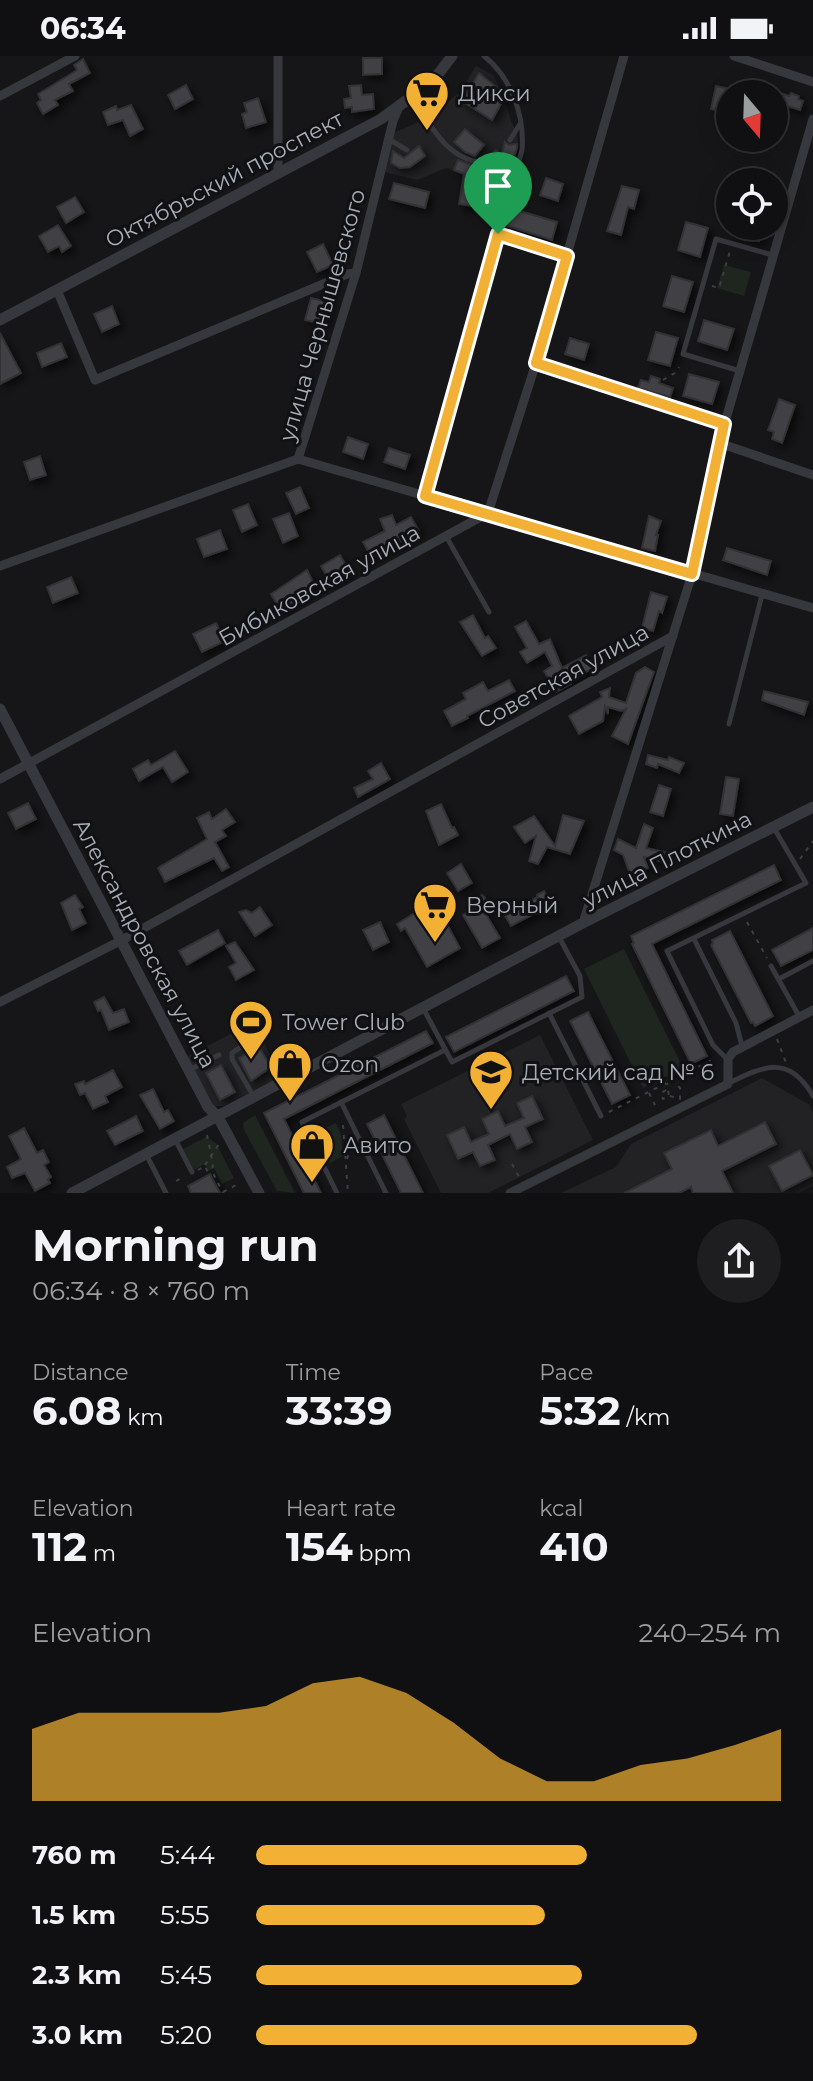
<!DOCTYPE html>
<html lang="en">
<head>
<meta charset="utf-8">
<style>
  :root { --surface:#101012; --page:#1e1e20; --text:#f1f3f6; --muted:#9c9d9f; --line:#303032; --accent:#f2b134 }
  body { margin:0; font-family:Montserrat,sans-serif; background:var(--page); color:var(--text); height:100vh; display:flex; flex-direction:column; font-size:30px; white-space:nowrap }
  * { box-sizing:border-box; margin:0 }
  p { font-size:26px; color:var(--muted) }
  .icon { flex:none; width:44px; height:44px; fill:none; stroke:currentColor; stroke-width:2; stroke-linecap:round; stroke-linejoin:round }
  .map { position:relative; height:1137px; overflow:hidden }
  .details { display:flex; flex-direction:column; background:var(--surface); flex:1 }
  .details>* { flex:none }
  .needle { width:52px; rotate:161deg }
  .controls { position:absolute; left:716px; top:24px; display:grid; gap:16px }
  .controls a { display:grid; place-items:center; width:72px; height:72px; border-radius:50%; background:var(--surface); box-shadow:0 4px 20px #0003,0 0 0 2px var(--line); font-size:40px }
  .pin { position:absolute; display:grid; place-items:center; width:68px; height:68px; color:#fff; margin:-82px -34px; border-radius:50% 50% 50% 0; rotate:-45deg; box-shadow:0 0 8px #0007 }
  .pin .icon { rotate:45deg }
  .round { display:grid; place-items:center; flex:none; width:84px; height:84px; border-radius:42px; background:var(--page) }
  .headline { display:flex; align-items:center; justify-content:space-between; height:136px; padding:0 32px }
  h1 { font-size:44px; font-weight:700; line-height:60px }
  .figures { display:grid; grid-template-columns:repeat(3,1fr); gap:12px; height:136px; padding:8px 32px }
  .figures div { display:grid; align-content:center }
  .figures b { font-size:40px; font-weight:700 }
  .figures small { font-size:22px; font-weight:400 }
  .figures p { font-size:22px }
  .chart { height:224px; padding:16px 32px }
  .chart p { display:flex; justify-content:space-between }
  .chart svg { width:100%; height:144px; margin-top:8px; fill:var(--accent); opacity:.7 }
  ul { padding:0 32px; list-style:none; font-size:26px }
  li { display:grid; grid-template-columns:128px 96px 1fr; align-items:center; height:60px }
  li i { height:20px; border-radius:10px; background:var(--accent) }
  .status { display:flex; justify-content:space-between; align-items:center; height:56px; padding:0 40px; background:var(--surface); direction:ltr }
  .status svg { height:22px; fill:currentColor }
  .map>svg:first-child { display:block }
</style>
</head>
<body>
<div class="status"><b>06:34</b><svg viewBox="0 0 49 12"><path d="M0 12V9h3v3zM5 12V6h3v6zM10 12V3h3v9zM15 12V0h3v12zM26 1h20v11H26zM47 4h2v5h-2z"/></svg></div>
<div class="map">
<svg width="813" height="1137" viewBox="0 0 813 1137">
  <defs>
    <filter id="shadow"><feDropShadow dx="4.5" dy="4.5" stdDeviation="4" flood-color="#0009"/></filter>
  </defs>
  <rect width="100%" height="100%" fill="#161618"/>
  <g fill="#222225">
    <path d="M476 10 493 19 504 41 512 68 517 76 518 88 503 131 446 112 417 124 385 116 395 76 428 62 460 36Z"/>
    <path d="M253 966 281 1020 224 1050H214L187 1001Z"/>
    <path d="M540 979 593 1084 488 1137H441L404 1063 407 1060 401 1048Z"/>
    <path d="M762 1022 810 1049 813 1056V1130L799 1137H561L616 1111 631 1088Z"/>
  </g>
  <g fill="#1e261f">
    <path d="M724 209 751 216 744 240 717 232Z"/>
    <path d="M624 893 683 1012 643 1032 584 913Z"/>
    <path d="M255 1059 295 1137 277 1135 244 1074 243 1067Z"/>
    <path d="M336 1067 341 1079 343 1100 330 1107 316 1077Z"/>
    <path d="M206 1081 216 1087 234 1122 222 1128 214 1112 208 1115 205 1108 194 1114 183 1093Z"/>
  </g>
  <g fill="#404145" stroke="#303034" stroke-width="2" filter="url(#shadow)">
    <path d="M363 2H382V18L363 19Z"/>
    <path d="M83 3 90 17 69 28 73 35 55 44 58 49 43 58 37 47 41 44 38 38 77 14 74 9Z"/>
    <path d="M479 17 506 39 492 64 462 45Z"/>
    <path d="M186 29 193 43 175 53 168 39Z"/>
    <path d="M361 29 362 39 373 38 374 53 352 56V51L345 52 344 43 351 42 349 30Z"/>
    <path d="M716 30 730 33V57L711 53Z"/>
    <path d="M774 35 789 40 791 37 799 40 798 43 803 45 800 54 774 46Z"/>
    <path d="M258 42 266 66 246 72 242 58 247 56 244 47Z"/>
    <path d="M131 49 143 73 130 80 123 64 108 69 103 56 116 50 117 54Z"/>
    <path d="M465 73 484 89 475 100 465 96 454 86Z"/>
    <path d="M505 86 509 89 517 88V92L510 114 506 113 500 130 478 123 473 150 459 148 464 118 454 114 458 104 496 117Z"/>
    <path d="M419 90 425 100 410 111 400 112 391 107 393 95 404 102Z"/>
    <path d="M546 122 563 128 558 145 540 139Z"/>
    <path d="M394 127 429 136 425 152 389 143Z"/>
    <path d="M622 130 639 134 634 153 628 151 621 179 607 175Z"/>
    <path d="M75 141 84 156 66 167 57 151Z"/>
    <path d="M513 153 557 166 552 184 508 170Z"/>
    <path d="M686 166 708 172 700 201 678 194Z"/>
    <path d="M58 169 71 190 62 196 59 190 48 196 39 180Z"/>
    <path d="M732 170H764L759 185 730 177Z"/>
    <path d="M323 188 333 209 317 216 307 196Z"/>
    <path d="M672 220 693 226 684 256 663 250Z"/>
    <path d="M311 242 328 246 323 268 305 264Z"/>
    <path d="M112 250 119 268 102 276 94 258Z"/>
    <path d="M704 264 734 273 727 294 698 285Z"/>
    <path d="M656 276 678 282 670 310 648 304Z"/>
    <path d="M0 277 21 317 0 328Z"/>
    <path d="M570 282 589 288 584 304 565 298Z"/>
    <path d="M61 287 67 301 42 311 37 297Z"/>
    <path d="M689 318 719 326 712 348 683 340Z"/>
    <path d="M651 320 660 323 659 327 673 332 670 341 638 332 641 324 649 326Z"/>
    <path d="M779 343 795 349 782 387 772 383 774 376 768 374Z"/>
    <path d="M348 381 368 388 363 403 343 396Z"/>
    <path d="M389 392 410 399 405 413 384 406Z"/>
    <path d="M40 400 46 419 30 424 24 406Z"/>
    <path d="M300 431 309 452 296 458 286 437Z"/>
    <path d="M248 448 257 469 242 476 233 454Z"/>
    <path d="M289 457 298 480 283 487 273 463Z"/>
    <path d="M392 459 396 469 411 461 419 475 401 486 399 483 369 497 363 486 385 475 380 463Z"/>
    <path d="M649 460 661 465 656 479H658L655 495 642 492Z"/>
    <path d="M220 474 227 493 204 501 197 483Z"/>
    <path d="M727 492 771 505 767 519 723 504Z"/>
    <path d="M340 499 349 515 330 526 321 510Z"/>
    <path d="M307 514 315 530 291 541 294 546 280 554 271 538Z"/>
    <path d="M71 521 78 537 53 547 47 531Z"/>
    <path d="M651 536 667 541 662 557 659 555 653 575 642 572Z"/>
    <path d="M473 559 485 582 488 580 496 592 482 600 460 566Z"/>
    <path d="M526 565 539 588 550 583 562 612 586 599 593 612 570 625 571 628 556 636 544 615 552 610 545 596 527 607 520 596 527 592 515 571Z"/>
    <path d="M216 567 225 585 202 596 193 578Z"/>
    <path d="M645 611 654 616 628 688 612 680 626 653 621 655 608 651V658L605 651 603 665 579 678 569 660 602 641 600 636 610 632 609 641 626 647 636 617Z"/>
    <path d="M509 624 515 635 467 660 468 662 452 670 444 655 466 643 463 637 483 626 488 635Z"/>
    <path d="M764 635 808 646 804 659 762 644Z"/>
    <path d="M175 695 188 716 172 726 163 711 139 725 133 713 148 704 151 709Z"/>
    <path d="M648 699 668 704 669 701 684 707 679 717 658 708 657 712 646 708Z"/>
    <path d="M381 707 390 723 358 741 354 732 373 723 368 715Z"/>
    <path d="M726 721 739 723 733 760 720 758Z"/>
    <path d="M659 729 671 733 663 760 650 756Z"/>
    <path d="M28 747 36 763 16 773 8 757Z"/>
    <path d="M441 748 452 772 454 771 458 779 439 789 426 755Z"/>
    <path d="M226 753 235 766 222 774 226 780 215 786 229 811 222 815 214 802 165 826 158 812 207 783 197 762 209 756 212 763Z"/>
    <path d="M563 759 584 765 570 798 547 791 538 808 529 805 536 780 525 787 514 771 534 760 555 790Z"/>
    <path d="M644 768 653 772 646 792 669 797 667 807 644 801 648 812 630 818 623 799 614 794 618 783 636 792Z"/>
    <path d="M461 808 472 827 458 835 447 817Z"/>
    <path d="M774 809 781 824 652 888 707 1000 691 1008 632 888 634 887 631 880Z"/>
    <path d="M544 835 555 854 548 858 545 852 511 870 504 858 538 841 537 839Z"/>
    <path d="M75 839 83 851 79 853 86 867 72 874 61 847Z"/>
    <path d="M482 839 493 850 484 855 500 882 482 892 463 859 475 852 471 845Z"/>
    <path d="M260 851 272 869 255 880 239 856 246 854 252 857Z"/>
    <path d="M415 857 422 870 442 859 460 892 427 911 405 872 401 875 397 868Z"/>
    <path d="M380 866 389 886 373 894 363 874Z"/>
    <path d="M813 872V894L781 910 772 894Z"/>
    <path d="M218 874 225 887 187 909 179 895Z"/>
    <path d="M730 875 773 960 755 970 753 966 751 967 711 889 713 887 712 884Z"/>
    <path d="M235 886 254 914 236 924 229 911 236 907 226 890Z"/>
    <path d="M566 920 574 935 454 996 446 981Z"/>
    <path d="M104 941 113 957 124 953 129 966 109 974 101 954 98 955 94 946Z"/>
    <path d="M588 956 630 1039 612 1048 570 965Z"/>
    <path d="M426 975 433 987 284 1063 321 1137H304L264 1057Z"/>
    <path d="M259 991 271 1011 251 1025 239 1002Z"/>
    <path d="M221 1009 235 1036 220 1044 206 1017Z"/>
    <path d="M113 1014 122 1031 105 1040 108 1046 93 1053 85 1037 80 1039 75 1028 84 1025 85 1028Z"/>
    <path d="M153 1033 164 1056 168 1054 174 1065 160 1073 140 1039Z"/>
    <path d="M532 1040 543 1063 525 1071 532 1086 517 1093 510 1078 488 1089 495 1104 480 1110 473 1096 458 1103 447 1079 464 1071 471 1086 489 1078 482 1063 498 1055 505 1070 524 1062 517 1047Z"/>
    <path d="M384 1059 423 1137H401L367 1068Z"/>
    <path d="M136 1060 143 1075 115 1089 107 1075Z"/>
    <path d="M765 1066 776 1088 722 1115 733 1137H693L691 1131 679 1137H624L672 1113 664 1097 711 1074 718 1090Z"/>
    <path d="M24 1072 37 1097 43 1094 49 1106 44 1109 51 1121 48 1123 50 1127 35 1135 25 1117 12 1122 7 1111 21 1103 9 1080Z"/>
    <path d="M800 1094 813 1119 782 1135 769 1110Z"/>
    <path d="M210 1118 220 1137H191L188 1130Z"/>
  </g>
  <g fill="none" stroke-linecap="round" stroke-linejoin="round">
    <g stroke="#3d3f44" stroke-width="2" stroke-dasharray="4 6" stroke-linecap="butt">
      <path d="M712 230 719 232 730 195"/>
      <path d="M663 324 675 317 679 311"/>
      <path d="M800 803 813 785"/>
      <path d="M747 866 767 902"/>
      <path d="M777 983 786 1007"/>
      <path d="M666 1034 661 1037 663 1043 669 1040 667 1027"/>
      <path d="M649 1037 655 1049"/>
      <path d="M670 1040 680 1043V1032L674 1026"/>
      <path d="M609 1056 714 1003"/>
      <path d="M343 1069 348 1137"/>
      <path d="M207 1079 213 1108 212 1115 223 1137"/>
      <path d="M347 1103 353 1086"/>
      <path d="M512 1108 519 1121"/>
      <path d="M205 1109 219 1088"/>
      <path d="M198 1114 205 1110 208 1117 211 1115"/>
      <path d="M176 1125 185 1120"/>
      <path d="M223 1136 240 1127"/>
    </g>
    <g stroke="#37383d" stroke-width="5">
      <path d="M413 42C432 72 449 107 489 107L496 96"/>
      <path d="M390 84 407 94"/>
      <path d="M510 84 520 68"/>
      <path d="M498 178 566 199"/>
      <path d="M536 307 723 368"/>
      <path d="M740 315 683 298 716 183 772 199"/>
      <path d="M426 439 522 94C525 60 511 21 484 0"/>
      <path d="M446 480 489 556"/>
      <path d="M729 668 762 539"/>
      <path d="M694 883 736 967 742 990"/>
      <path d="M771 910 799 960"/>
      <path d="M779 923 813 905"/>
      <path d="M423 952 452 1006 582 941 580 920 559 881"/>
      <path d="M549 957 601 1060"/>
      <path d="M251 984 232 997V1003L254 1041"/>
      <path d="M727 1003 713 989 667 895 806 827 774 772"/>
      <path d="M189 1014 219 999"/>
      <path d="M729 1027C764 1010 789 998 813 1040"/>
      <path d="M341 1046 386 1137"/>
      <path d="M176 1085 192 1116"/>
      <path d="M147 1100 166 1137"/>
      <path d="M337 1137 302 1066 445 994"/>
    </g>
    <g stroke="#37383d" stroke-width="9">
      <path d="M734 0 813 26"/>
      <path d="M0 40 75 0"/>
      <path d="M278 118V0"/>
      <path d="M57 234 95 324 347 218 356 217"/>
      <path d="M719 387 813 419"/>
      <path d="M298 403 813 552"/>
      <path d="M0 510 298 403 356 217 393 65 399 51"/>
      <path d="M0 723 488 457 536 307 624 0"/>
      <path d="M583 867 692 518 719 387 813 63"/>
      <path d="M0 946 122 884 673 580"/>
      <path d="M510 1137 728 1028V1003L733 996 813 954"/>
    </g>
    <g stroke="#37383d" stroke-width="11">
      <path d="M0 264 381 63 433 25 452 0"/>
      <path d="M0 653 208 1051 218 1061 259 1137"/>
      <path d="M72 1137 583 867 813 751"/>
    </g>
  </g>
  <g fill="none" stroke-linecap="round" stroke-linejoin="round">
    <g stroke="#fff" stroke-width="16">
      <path id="route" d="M498 178 567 200 536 307 724 368 692 518 425 440Z"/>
    </g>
    <use href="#route" stroke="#f2b134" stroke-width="10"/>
  </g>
  <defs>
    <g id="supermarket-pin" transform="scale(2.3)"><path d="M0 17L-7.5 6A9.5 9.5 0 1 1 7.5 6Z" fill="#f2b134" stroke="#111113"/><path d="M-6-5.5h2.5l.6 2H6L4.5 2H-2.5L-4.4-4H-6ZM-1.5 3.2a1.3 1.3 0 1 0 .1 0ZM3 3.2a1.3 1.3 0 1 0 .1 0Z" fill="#111"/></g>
    <g id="stadium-pin" transform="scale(2.3)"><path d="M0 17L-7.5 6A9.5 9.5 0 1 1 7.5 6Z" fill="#f2b134" stroke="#111113"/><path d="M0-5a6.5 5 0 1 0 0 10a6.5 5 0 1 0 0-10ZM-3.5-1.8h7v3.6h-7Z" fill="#111"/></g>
    <g id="shop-pin" transform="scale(2.3)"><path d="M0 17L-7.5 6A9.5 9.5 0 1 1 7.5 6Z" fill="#f2b134" stroke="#111113"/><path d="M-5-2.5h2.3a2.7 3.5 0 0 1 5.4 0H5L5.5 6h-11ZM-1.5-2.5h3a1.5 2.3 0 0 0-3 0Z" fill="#111"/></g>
    <g id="school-pin" transform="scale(2.3)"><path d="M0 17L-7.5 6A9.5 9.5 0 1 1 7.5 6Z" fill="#f2b134" stroke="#111113"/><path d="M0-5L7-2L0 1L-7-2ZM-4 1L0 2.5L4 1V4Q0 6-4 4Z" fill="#111"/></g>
  </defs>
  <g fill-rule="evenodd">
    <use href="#supermarket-pin" x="427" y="37"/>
    <use href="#supermarket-pin" x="435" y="849"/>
    <use href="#stadium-pin" x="251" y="966"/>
    <use href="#shop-pin" x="290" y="1008"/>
    <use href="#school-pin" x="491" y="1016"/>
    <use href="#shop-pin" x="312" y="1089"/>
  </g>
  <g text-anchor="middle" stroke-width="6" stroke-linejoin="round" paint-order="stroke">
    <g font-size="22" fill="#a8adb8" stroke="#111113" text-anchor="start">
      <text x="458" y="45">Дикси</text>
      <text x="466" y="857">Верный</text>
      <text x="282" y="974">Tower Club</text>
      <text x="321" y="1016">Ozon</text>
      <text x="522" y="1024">Детский сад № 6</text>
      <text x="343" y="1097">Авито</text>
    </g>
    <g font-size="22" fill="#a8adb8" stroke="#111113">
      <text transform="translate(224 123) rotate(-28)" y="8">Октябрьский проспект</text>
      <text transform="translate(322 259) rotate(-74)" y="8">улица Чернышевского</text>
      <text transform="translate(319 529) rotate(-29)" y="8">Бибиковская улица</text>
      <text transform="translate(563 620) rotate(-29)" y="8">Советская улица</text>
      <text transform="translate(667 803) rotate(-27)" y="8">улица Плоткина</text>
      <text transform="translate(145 887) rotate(62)" y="8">Александровская улица</text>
    </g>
  </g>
</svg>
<div class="controls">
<a><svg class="needle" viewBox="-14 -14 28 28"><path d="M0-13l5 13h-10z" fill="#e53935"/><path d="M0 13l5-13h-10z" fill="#9c9d9f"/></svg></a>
<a><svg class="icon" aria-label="locate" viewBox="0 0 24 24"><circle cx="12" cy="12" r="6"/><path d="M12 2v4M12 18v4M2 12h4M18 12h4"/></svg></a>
</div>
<div class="pin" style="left:498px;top:178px;background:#1e9e55"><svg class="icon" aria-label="arrive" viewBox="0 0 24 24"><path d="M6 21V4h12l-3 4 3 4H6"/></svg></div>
</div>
<section class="details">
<div class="headline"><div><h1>Morning run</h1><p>06:34 · 8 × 760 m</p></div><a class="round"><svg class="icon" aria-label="share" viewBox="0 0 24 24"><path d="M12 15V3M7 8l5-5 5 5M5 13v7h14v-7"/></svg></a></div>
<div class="figures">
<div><p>Distance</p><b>6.08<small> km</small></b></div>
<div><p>Time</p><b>33:39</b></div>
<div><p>Pace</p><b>5:32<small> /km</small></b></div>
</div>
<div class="figures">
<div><p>Elevation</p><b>112<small> m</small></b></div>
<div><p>Heart rate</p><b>154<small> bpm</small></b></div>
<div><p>kcal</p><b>410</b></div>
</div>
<div class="chart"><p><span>Elevation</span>240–254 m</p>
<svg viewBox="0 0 160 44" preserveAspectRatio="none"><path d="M0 44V22L10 17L20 17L30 17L40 17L50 15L60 8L70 6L80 11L90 20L100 31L110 38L120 38L130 33L140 31L150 27L160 22V44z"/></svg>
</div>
<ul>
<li><b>760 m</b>5:44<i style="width:63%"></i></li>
<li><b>1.5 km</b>5:55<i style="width:55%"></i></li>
<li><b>2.3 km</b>5:45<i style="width:62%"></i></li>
<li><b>3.0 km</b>5:20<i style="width:84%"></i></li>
</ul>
</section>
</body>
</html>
